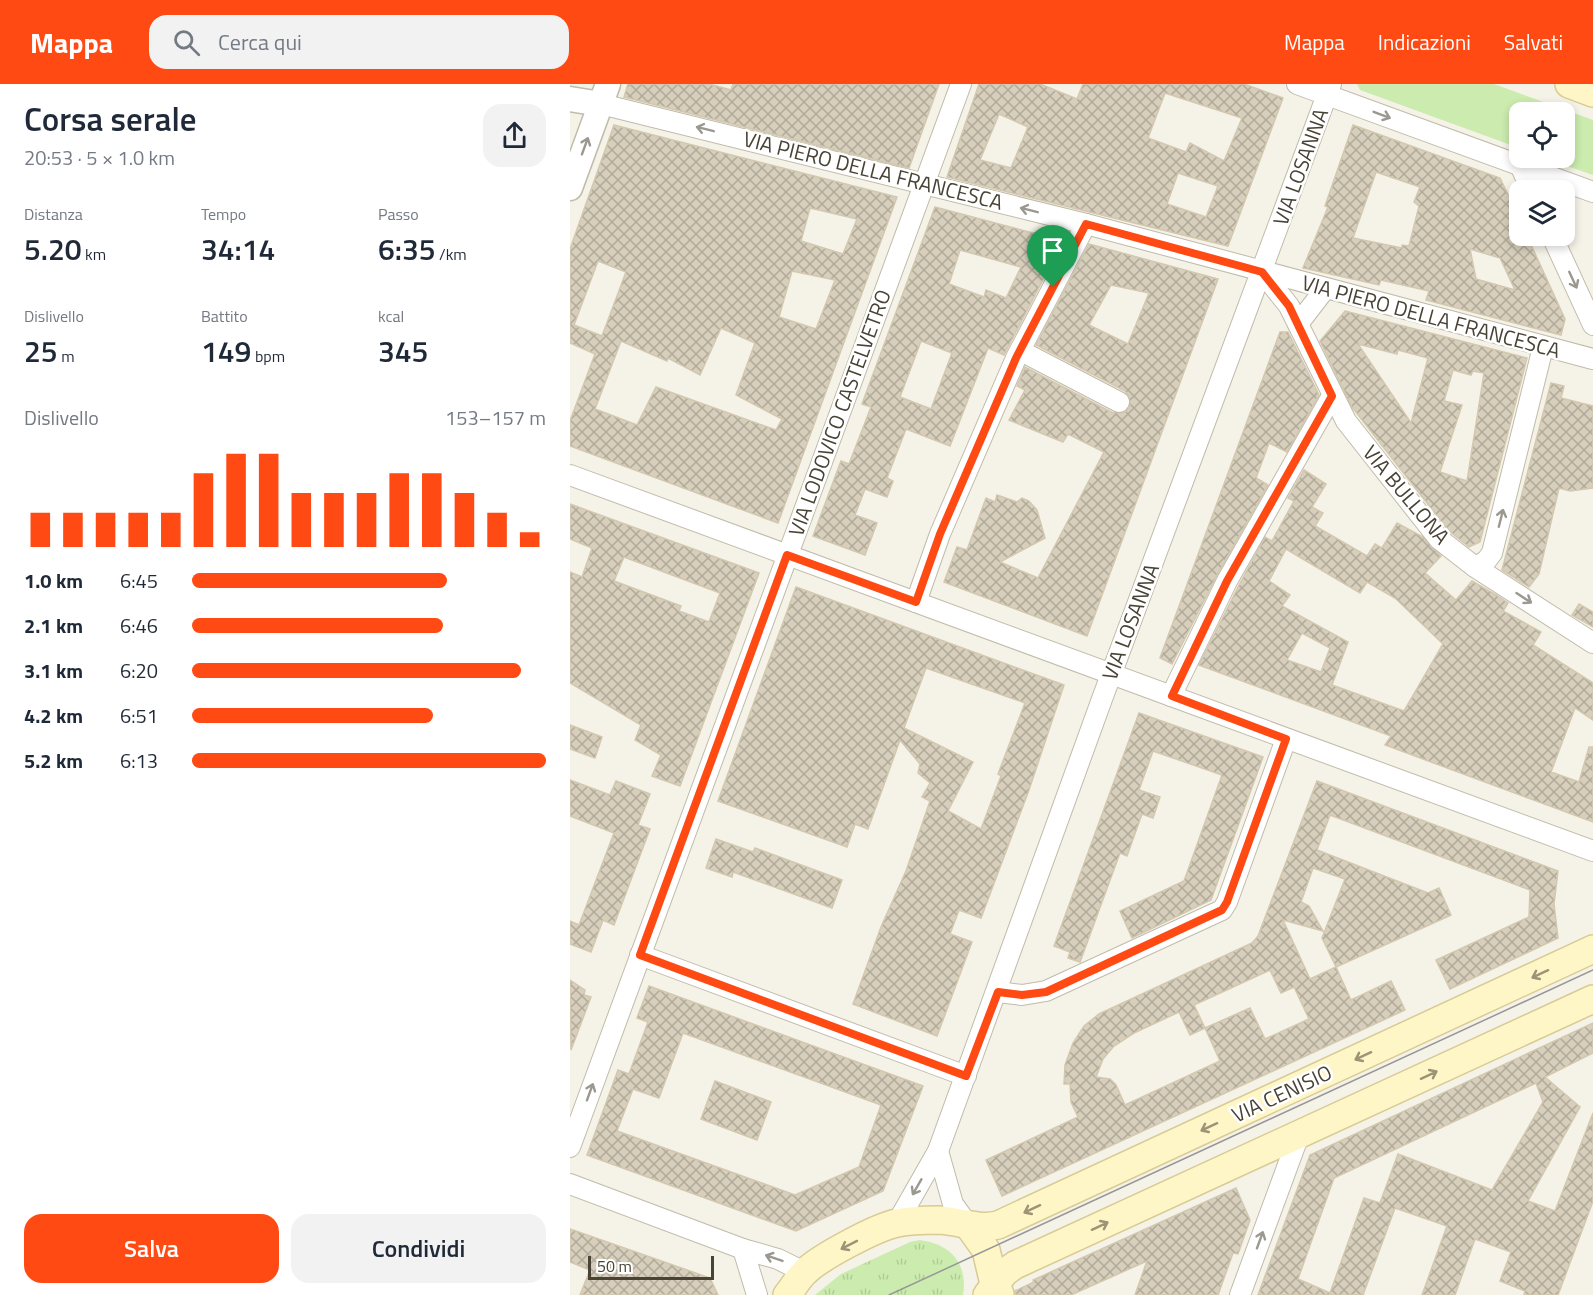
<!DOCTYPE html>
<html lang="it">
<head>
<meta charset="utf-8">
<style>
  :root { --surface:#fff; --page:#f2f2f3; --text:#1f2937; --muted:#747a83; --accent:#ff4a14 }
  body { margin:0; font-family:"Titillium Web",sans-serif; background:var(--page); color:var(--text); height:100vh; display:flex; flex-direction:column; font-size:22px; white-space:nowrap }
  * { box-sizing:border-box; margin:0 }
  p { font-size:20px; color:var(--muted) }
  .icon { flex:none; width:33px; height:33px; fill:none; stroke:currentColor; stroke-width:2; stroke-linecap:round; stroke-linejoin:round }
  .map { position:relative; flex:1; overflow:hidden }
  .details { display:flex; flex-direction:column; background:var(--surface); width:570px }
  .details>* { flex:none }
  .fabs { position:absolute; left:939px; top:18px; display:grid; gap:12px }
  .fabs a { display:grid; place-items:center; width:66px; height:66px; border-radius:12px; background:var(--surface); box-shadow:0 3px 9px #0003; font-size:30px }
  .scale { position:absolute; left:18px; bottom:15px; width:126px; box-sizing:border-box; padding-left:6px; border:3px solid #494336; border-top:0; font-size:16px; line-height:21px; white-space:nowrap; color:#494336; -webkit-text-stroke:4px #fff; paint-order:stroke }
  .pin { position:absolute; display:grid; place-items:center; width:51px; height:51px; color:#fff; margin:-62px -26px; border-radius:50% 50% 50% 0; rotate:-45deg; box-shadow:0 0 6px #0007 }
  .pin .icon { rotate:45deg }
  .round { display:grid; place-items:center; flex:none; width:63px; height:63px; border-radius:18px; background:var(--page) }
  .headline { display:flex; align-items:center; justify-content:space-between; height:102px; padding:0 24px }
  h1 { font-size:33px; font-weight:600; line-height:45px }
  .metrics { display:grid; grid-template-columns:repeat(3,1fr); gap:9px; height:102px; padding:6px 24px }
  .metrics div { display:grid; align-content:center }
  .metrics b { font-size:30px; font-weight:600 }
  .metrics small { font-size:16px; font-weight:400 }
  .metrics p { font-size:16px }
  .chart { height:168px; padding:12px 24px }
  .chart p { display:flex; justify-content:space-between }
  .chart svg { width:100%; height:108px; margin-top:6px; stroke:var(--accent); stroke-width:6 }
  .action { display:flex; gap:12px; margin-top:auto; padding:12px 24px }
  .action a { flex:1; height:69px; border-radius:18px; background:var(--accent); color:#fff; font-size:24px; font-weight:600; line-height:69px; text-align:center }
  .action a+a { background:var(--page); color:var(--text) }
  ul { padding:0 24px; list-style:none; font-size:20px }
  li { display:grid; grid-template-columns:96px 72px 1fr; align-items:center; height:45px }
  li i { height:15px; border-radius:8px; background:var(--accent) }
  header { display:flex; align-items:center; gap:36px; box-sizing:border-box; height:84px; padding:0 30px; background:var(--accent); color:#fff }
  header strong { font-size:28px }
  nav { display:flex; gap:33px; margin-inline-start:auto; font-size:21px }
  .search { width:420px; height:54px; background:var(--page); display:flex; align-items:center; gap:15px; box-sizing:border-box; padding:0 21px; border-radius:18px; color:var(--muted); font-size:22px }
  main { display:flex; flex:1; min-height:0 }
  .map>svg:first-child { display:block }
</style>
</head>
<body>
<header>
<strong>Mappa</strong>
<div class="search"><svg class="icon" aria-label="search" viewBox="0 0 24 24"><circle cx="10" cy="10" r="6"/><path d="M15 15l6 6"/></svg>Cerca qui</div>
<nav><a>Mappa</a><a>Indicazioni</a><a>Salvati</a></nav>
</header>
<main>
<section class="details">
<div class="headline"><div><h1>Corsa serale</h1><p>20:53 · 5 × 1.0 km</p></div><a class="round"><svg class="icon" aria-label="share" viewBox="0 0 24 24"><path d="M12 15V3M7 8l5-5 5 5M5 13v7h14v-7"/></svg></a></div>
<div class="metrics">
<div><p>Distanza</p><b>5.20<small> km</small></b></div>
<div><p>Tempo</p><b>34:14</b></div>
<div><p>Passo</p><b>6:35<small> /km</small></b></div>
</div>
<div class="metrics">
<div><p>Dislivello</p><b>25<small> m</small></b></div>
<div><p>Battito</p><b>149<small> bpm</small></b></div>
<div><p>kcal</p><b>345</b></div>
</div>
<div class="chart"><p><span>Dislivello</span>153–157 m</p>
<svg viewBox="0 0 160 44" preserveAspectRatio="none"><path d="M5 44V30M15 44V30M25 44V30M35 44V30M45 44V30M55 44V14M65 44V6M75 44V6M85 44V22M95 44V22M105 44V22M115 44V14M125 44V14M135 44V22M145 44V30M155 44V38"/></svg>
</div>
<ul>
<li><b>1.0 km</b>6:45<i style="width:72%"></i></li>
<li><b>2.1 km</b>6:46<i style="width:71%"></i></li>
<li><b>3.1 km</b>6:20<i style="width:93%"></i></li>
<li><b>4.2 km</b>6:51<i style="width:68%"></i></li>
<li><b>5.2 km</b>6:13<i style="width:100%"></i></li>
</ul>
<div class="action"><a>Salva</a><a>Condividi</a></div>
</section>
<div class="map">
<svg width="1023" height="1211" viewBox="0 0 1023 1211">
  <defs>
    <pattern id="grass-tufts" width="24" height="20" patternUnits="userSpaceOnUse" patternTransform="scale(1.5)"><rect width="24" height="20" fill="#cbecae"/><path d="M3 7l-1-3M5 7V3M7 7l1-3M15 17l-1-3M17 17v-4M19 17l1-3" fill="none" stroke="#b0cc96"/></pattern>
    <pattern id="building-cross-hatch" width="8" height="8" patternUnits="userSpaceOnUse" patternTransform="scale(1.5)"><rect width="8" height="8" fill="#d7cfbc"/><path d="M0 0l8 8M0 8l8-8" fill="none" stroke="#b0aa9a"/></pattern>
  </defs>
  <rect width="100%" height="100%" fill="#f5f2e8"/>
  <path fill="url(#grass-tufts)" d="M350 1156C381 1160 398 1180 393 1211H245L271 1190 340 1158Z"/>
  <path fill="#cbecae" d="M787 0H924L1023 36V91L974 74H994V28H950L949 64 790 6Z"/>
  <g fill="url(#building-cross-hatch)" stroke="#d3c8af" stroke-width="1.5" fill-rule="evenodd">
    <path d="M58 0H139L161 6 163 0H369L339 84 54 13Z"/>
    <path d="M409 0H470L507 15 513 0H674L713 14 658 162 377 93ZM595 9 672 34 654 77 620 59 616 68 578 54ZM429 30 458 43 441 84 410 76ZM608 89 648 102 636 133 597 120Z"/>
    <path d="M44 41 327 113 208 439 0 362V337L25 270 0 259V165ZM240 124 287 135 273 170 231 157ZM28 177 56 188 32 252 4 241ZM222 187 265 196 246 245 209 233ZM151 244 185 259 166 311 212 335 206 346 86 303 67 341 25 325 51 257 97 277 98 274 130 291Z"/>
    <path d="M783 41 930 94 950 135V152H957L995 235 991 251 856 216 859 207 811 196 809 201 733 184 758 123 755 122ZM806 88 850 103 844 118 849 122 839 162 832 161V164L783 154ZM900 165 930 174 945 206 906 195Z"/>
    <path d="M365 123 493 157 434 271 418 264 380 362 336 345 317 394 323 397 317 413 295 405 285 431 307 439 295 471 243 452 271 377 279 380 301 323 292 320ZM390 166 451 183 436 214 416 206 414 213 379 200ZM351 257 382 269 361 325 330 313Z"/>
    <path d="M519 160 648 195 517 552 374 498 387 463 397 466 416 414 425 418 427 411 447 418 452 414 459 417 467 426 475 454 430 478 468 494 534 368 498 350 493 358 439 336 455 306 447 302 455 283 543 329 555 328 560 323 559 312 555 307 466 261ZM541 201 579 209 558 260 519 241Z"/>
    <path d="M775 227 957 274 910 458 899 463 878 446 782 323 750 257ZM788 260 827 270 828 266 858 274 841 339ZM883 286 901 291 903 287 914 289 897 397 870 388 892 321 874 317Z"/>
    <path d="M710 248H718L749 311 717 368 699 359 686 394 698 401 647 491 602 580 590 574Z"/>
    <path d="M981 299 994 302 991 314 1023 322V404L1000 407 989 404 969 490 959 503 932 486Z"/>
    <path d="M734 386 756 400 742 423 753 429 745 442 797 472 805 460 812 464 827 439 853 453 871 472 855 489 886 516 902 497 926 511 938 519 933 527 971 548 963 561 1023 599V636L1005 624 981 688 1009 698 1019 663H1023V738L815 661 821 652 629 581 668 503 695 453 702 457 724 417 718 414ZM716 465 790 509 797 498 825 514 873 560 834 627 762 601 778 558 712 522 720 511 699 497ZM732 549 760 564 751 588 717 576Z"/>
    <path d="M0 420 189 489 110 702 82 692 91 671 65 656 71 641 0 599V488L12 493 22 464 0 455ZM54 473 150 509 139 538 109 527 111 522 44 497Z"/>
    <path d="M226 503 494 601 459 706 411 834 389 826 380 850 402 858 367 952 283 920 311 843 336 787 360 717 352 713 360 699 348 689 350 680 330 656 298 745 285 740 277 763 148 717ZM356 584 455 619 428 690 431 692 411 745 378 727 403 678 334 644Z"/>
    <path d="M1009 520 1023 528V543L1002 531Z"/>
    <path d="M569 629 693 673 641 816 562 854 550 827 614 797 652 691 583 667 569 706 590 713 583 734 572 730 557 772 550 769 510 878 498 874 500 868 484 862Z"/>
    <path d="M0 641 32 653 25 674 0 665Z"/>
    <path d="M0 696 40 711 46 697 80 710 68 741 80 745 44 841 33 836 21 868 0 860V837L9 841 44 749 0 732Z"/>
    <path d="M747 697 988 787 984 820 988 854 880 905 866 876 959 833 960 806 760 731 747 766 858 809 869 804 881 831 766 883 781 916 821 897 835 926 432 1112 416 1076 508 1033 501 1018 500 1000H494L495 981 503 959 514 942 529 930 682 859 688 852ZM743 784 775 795 752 854 766 883 740 895 713 836 753 847 739 822 731 818ZM700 886 711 909 724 903 739 935 695 955 680 924 635 944 624 921ZM609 928 620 951 635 944 650 977 555 1021 546 1001 540 995 526 993 533 975 544 962 564 949Z"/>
    <path d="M146 755 183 768 185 764 272 796 262 824 163 788 162 793 136 784Z"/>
    <path d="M0 896 15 906 14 911 21 913 1 966Z"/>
    <path d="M79 902 353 1002 313 1107 226 1147 17 1071 48 986 59 990 78 938 67 934ZM113 949 311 1021 289 1083 225 1111 47 1047 63 1005 89 1014Z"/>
    <path d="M1023 939V969L975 993 1010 1023 958 1117 985 1127 1023 1029V1117L988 1211H954L955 1207 930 1197 941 1168 905 1155 885 1211H852L877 1142 825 1124 793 1211H688L740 1071ZM966 999 973 1018 922 1106 828 1070 810 1119 794 1114 760 1209 728 1195 764 1094Z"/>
    <path d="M145 997 201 1018 187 1056 131 1035Z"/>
    <path d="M666 1104 680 1136 668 1170 663 1169 648 1211H565L577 1177 501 1211H446L445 1207 464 1198 463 1196Z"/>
    <path d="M0 1145 140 1194 148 1211H10L20 1186 0 1178Z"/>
  </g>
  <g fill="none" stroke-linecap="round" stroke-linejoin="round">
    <g stroke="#c1bba9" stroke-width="22">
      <g id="minor">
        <path d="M727 0 1023 108"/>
        <path d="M31 20 516 140 1023 275"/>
        <path d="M951 83 961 106"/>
        <path d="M982 152 1023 241"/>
        <path d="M692 188 719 222 776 337 869 455 905 483 1023 559"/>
        <path d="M728 240 755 205"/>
        <path d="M451 267 549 318"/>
        <path d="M0 391 1023 767"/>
        <path d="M905 483 916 477 922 469 973 263"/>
        <path d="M346 518 370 450 446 274 516 140"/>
        <path d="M601 612 657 497 762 312"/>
        <path d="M70 871 396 992"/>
        <path d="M428 908 452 911 476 907 652 826 657 818 716 655"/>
        <path d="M0 1063 391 0"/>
        <path d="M368 1067 383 1120 398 1141"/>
        <path d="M0 1100 173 1165 208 1175 234 1188"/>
        <path d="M327 1139 368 1067 532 615 761 0"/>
        <path d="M173 1165 187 1211"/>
        <path d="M670 1211 729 1051"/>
      </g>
    </g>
    <g stroke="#c1bba9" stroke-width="27">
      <g id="tertiary">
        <path d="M0 15 31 20"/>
        <path d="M0 104 38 0"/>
      </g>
    </g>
    <g stroke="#d8cb94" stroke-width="30">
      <g id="secondary">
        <path d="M999 0 1023 9"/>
        <path d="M398 1141 416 1166 424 1200 430 1210"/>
        <path d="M217 1211C223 1204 227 1196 234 1189 248 1174 307 1143 327 1139 341 1136 355 1136 369 1136 390 1137 407 1146 428 1141L1023 865"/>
        <path d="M417 1211 435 1188 445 1181 1023 915"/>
      </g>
    </g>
    <use href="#minor" stroke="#fff" stroke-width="20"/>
    <use href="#tertiary" stroke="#fff" stroke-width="24"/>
    <use href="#secondary" stroke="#fff6c7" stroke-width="27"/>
    <path stroke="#979797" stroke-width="1.5" d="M319 1211 1023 886"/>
  </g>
  <defs><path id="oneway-shaft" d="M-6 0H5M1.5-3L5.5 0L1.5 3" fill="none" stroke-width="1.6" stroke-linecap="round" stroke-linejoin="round" transform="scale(1.5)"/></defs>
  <g stroke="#9b9890">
    <use href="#oneway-shaft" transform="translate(812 31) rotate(21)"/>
    <use href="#oneway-shaft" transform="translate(135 45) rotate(-166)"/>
    <use href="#oneway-shaft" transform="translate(15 62) rotate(-70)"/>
    <use href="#oneway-shaft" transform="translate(459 126) rotate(-166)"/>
    <use href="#oneway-shaft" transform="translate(1003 196) rotate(65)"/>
    <use href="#oneway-shaft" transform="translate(931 434) rotate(-76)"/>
    <use href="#oneway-shaft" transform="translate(954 514) rotate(33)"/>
    <use href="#oneway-shaft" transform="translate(20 1008) rotate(-70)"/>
    <use href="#oneway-shaft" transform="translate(347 1103) rotate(120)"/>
    <use href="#oneway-shaft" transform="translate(690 1156) rotate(-70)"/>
    <use href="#oneway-shaft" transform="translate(204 1174) rotate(-161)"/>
  </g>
  <g stroke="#9b9477">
    <use href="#oneway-shaft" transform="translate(970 890) rotate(155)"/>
    <use href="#oneway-shaft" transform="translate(793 972) rotate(155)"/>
    <use href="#oneway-shaft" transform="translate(859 991) rotate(-25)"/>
    <use href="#oneway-shaft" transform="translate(639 1043) rotate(155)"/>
    <use href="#oneway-shaft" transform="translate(462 1125) rotate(155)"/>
    <use href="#oneway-shaft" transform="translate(530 1142) rotate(-25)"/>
    <use href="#oneway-shaft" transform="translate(279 1161) rotate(153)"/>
  </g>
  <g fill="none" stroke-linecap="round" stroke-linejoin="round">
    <g stroke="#fff" stroke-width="12">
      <path id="route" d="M516 140 692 188 719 222 762 312 657 497 602 612 716 655 657 818 652 826 476 908 452 911 428 908 396 992 70 871 217 471 346 518 370 450 446 274Z"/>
    </g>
    <use href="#route" stroke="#ff4a14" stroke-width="8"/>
  </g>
  <g text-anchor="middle" stroke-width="5" stroke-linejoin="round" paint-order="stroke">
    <g font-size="21" fill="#494336" stroke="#fff">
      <text transform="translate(731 83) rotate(-70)" y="7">VIA LOSANNA</text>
      <text transform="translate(303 87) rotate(14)" y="7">VIA PIERO DELLA FRANCESCA</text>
      <text transform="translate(861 233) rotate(15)" y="7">VIA PIERO DELLA FRANCESCA</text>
      <text transform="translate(270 329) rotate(-70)" y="7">VIA LODOVICO CASTELVETRO</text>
      <text transform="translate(836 411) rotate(50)" y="7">VIA BULLONA</text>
      <text transform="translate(561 538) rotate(-69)" y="7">VIA LOSANNA</text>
      <text transform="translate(712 1010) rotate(-25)" y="7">VIA CENISIO</text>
    </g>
  </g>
</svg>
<div class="fabs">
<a><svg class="icon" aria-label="locate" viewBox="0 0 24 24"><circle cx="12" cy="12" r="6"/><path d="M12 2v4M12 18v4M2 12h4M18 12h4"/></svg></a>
<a><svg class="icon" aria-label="layers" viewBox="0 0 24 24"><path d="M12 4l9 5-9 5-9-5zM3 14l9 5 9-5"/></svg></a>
</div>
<div class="scale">50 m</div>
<div class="pin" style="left:483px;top:203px;background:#1e9e55"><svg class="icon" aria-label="arrive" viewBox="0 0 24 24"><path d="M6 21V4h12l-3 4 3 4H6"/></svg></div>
</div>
</main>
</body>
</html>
